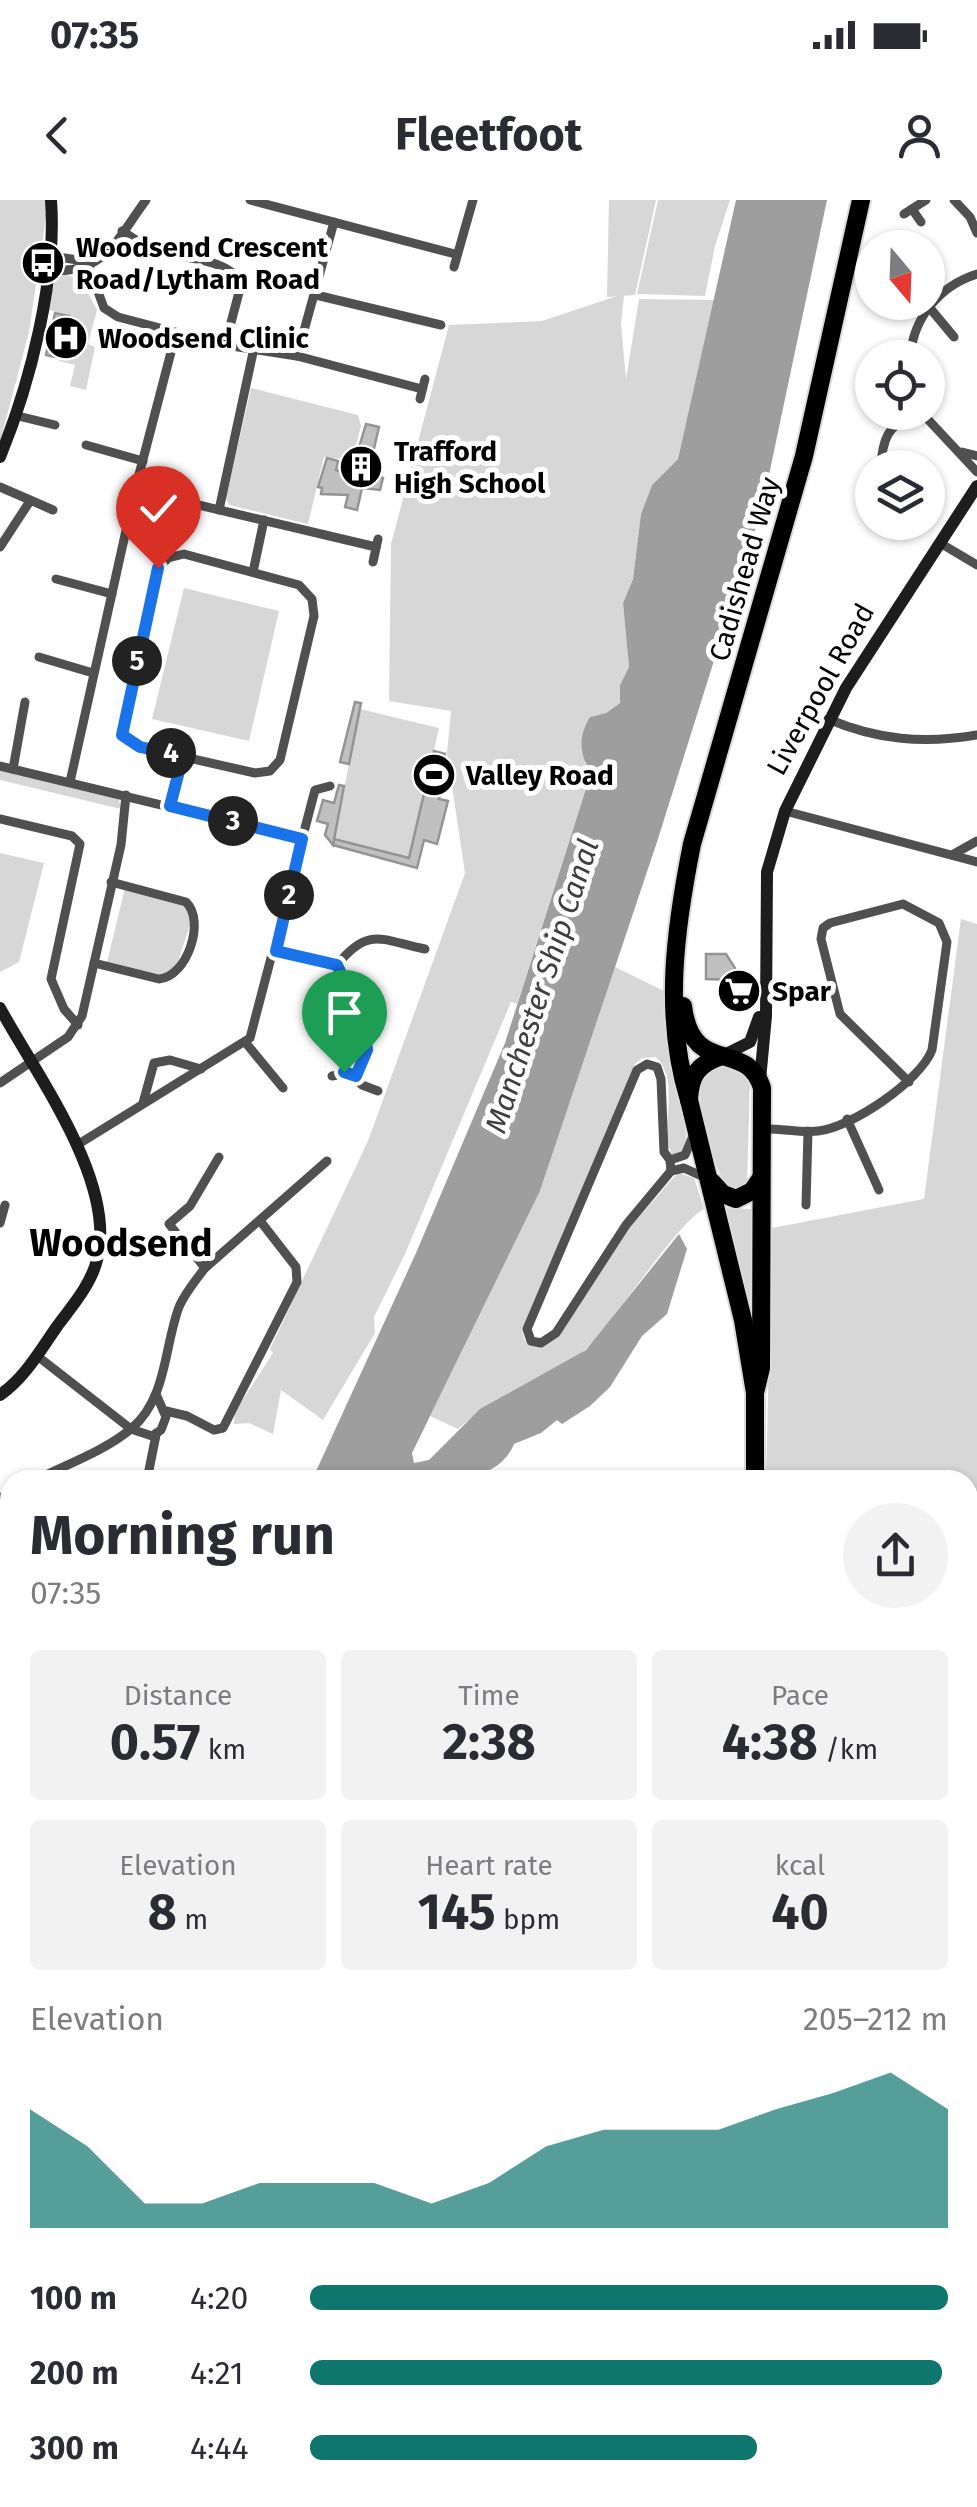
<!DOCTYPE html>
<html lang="en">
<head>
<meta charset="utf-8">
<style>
  :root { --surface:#fff; --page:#f2f2f3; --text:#2b2b33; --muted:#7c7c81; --accent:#0f766e }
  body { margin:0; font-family:"Fira Sans",sans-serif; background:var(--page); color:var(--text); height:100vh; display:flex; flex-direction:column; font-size:38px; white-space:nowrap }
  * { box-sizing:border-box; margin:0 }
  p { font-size:32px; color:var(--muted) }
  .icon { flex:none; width:55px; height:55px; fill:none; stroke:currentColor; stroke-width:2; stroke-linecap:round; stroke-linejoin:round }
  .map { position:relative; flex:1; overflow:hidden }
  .drawer { position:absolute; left:0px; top:1270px; width:978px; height:1038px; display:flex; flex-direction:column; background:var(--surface); border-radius:30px 30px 0 0; box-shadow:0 2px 8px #0004 }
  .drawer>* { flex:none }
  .needle { width:65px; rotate:161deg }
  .tools { position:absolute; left:855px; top:30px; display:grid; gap:20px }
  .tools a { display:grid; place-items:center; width:90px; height:90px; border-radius:50%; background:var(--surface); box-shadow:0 2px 8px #0004; font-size:50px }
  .pin { position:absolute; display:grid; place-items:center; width:85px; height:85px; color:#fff; margin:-102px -42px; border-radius:50% 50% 50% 0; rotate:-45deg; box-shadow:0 0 10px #0007 }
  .pin .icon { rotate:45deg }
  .km { position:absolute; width:50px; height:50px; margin:-25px; border-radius:50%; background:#222; color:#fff; font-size:28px; line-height:50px; text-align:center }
  .round { display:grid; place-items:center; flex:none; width:105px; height:105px; border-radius:52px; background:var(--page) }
  .summary { display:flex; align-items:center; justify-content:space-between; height:170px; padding:0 30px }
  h1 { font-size:55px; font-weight:700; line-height:75px }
  .metrics { display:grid; grid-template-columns:repeat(3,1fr); gap:15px; height:170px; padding:10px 30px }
  .metrics div { display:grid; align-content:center; border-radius:10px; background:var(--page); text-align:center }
  .metrics b { font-size:50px; font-weight:700 }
  .metrics small { font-size:28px; font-weight:400 }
  .metrics p { font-size:28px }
  .chart { height:280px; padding:20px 30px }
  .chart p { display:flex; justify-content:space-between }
  .chart svg { width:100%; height:180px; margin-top:10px; fill:var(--accent); opacity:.7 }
  ul { padding:0 30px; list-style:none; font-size:32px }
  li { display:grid; grid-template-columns:160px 120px 1fr; align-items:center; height:75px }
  li i { height:25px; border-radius:12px; background:var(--accent) }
  .status { display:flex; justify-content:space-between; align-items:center; height:70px; padding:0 50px; background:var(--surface); direction:ltr }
  .status svg { height:28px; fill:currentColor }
  header { display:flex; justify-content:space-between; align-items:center; height:130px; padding:0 30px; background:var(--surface); font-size:45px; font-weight:700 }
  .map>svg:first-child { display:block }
</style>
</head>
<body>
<div class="status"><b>07:35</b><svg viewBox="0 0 49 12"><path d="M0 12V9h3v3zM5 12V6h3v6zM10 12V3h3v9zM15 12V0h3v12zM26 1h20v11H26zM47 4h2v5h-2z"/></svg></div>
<header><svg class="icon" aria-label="back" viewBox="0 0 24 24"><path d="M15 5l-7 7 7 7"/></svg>Fleetfoot<svg class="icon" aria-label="person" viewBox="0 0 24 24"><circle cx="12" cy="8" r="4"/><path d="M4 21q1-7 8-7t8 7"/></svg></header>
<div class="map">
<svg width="977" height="2307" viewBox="0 0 977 2307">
  <rect width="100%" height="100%" fill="#fff"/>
  <g fill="#d7d7d7">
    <path d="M0 0H45L47 10 29 132 0 242Z"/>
    <path d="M609 0H656L635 95 607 97Z"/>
    <path d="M658 0H730L715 46 705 96 637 94Z"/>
    <path d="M64 74 81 80 97 110 88 144 95 147 86 190 70 186 75 165 59 161 64 145 81 148 84 133 68 129 70 115 49 110 55 78Z"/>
    <path d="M617 96H624L621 124 626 179 639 99 715 100 678 259 652 285 641 314 633 379 623 403 629 467 620 485V503L606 513 590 517 585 563 591 573 517 804 511 802 405 1054 374 1117 375 1133 323 1220 281 1190 273 1234 249 1223 234 1224 235 1212 273 1153 270 1149 368 941 465 673 447 553 451 511 389 501 391 344 449 125 542 121Z"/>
    <path d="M251 188 358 215 361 226 352 260 324 257 308 324 229 305 226 298Z"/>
    <path d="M184 388 279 411 249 541 152 519Z"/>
    <path d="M360 509 439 528 409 658 334 639Z"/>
    <path d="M0 567 118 596 121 609 0 580Z"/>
    <path d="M0 653 44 663 19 762 0 772Z"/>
    <path d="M125 688 180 702 193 715 176 768 163 775 107 762Z"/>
    <path d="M961 719 977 724V2206L968 2227V1280H766L772 1028 924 999Z"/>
    <path d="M615 767 668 793 673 858 687 942 682 953 672 955C658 927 682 883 656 857L642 858 635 864 522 1131 525 1141 538 1147 560 1133 630 1027 675 976 679 973 694 978 704 1009C678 1022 617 1117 589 1146 558 1178 496 1194 458 1229L430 1216 540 991Z"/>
    <path d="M723 866 734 867 750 881 747 985 731 993C713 969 695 905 701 876Z"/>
    <path d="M723 1008 752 1009 750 1120Z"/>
    <path d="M10 1474V1770L0 1787V1478Z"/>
    <path d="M10 1947V2298H276L289 2307H0V1959Z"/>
  </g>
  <g fill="#9e9e9e">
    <path d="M736 0H827L762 308 657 642 540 991 412 1253 414 1263 429 1260 480 1209 586 1150 679 1034 687 1049 667 1114 642 1136 610 1187 590 1206 562 1224 557 1220 541 1233 514 1244C498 1283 448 1280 414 1280L407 1277 398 1280H312L416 1053 505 843 591 573C579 553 578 537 590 517L606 513 620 503V485L629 467 623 403 633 379 641 314 652 285 678 259Z"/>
    <path d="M10 1770V1947L0 1959V1787Z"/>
  </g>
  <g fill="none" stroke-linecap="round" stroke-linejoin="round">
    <g stroke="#9e9e9e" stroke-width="2.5">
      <path d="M0 1494 10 1492"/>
      <path d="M968 1793 977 1795"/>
    </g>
  </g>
  <g fill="#c0c0c0" stroke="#949494" stroke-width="2.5">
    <path d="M55 113 69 116 66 130 83 133 80 147 63 143 60 158 46 155Z"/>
    <path d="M366 224 379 227 369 270 379 272 378 276 383 278 380 290 362 288 357 310 345 307 348 295 321 294 322 288 318 287 327 258 338 261 336 270 351 274Z"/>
    <path d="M355 502 361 503 349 564 340 562Z"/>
    <path d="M434 551 445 554 437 587 441 588 439 599 448 601 437 644 424 640 417 668 333 645 334 639 409 658Z"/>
    <path d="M339 585 344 586 333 645 325 635 328 624 317 621 323 600 334 603Z"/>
    <path d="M706 754H726L735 768 734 780 706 779Z"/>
  </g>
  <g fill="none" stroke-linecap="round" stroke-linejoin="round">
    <g stroke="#dbdbdb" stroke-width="22">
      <g id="highway">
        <path d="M683 806C692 878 747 838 762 888L761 1168 755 1193"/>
        <path d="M722 856C698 864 690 875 689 900L743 1120 755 1193V1280"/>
        <path d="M689 900C663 816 675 729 692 644L804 256 861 0"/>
        <path d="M712 982 723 994 736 999 752 991 761 978"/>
        <path d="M574 2307 578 2298"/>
        <path d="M591 2307 594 2298"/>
      </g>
    </g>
    <g stroke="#505050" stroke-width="9">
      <path d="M250 0 455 54"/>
      <path d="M954 0 970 17 977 33"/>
      <path d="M912 9 921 22"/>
      <path d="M904 14 926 0"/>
      <path d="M122 31C134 39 144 46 157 51 181 59 232 58 241 85L225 145"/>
      <path d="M51 56 78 60 89 67"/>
      <path d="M89 67 104 108 118 117 225 145 297 156 422 189"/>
      <path d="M454 67 473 0"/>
      <path d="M48 70C104 76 117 39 146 0"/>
      <path d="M316 95 441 125"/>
      <path d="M929 107 954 137"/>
      <path d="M297 156 334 22"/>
      <path d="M910 158C913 118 939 86 977 74"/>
      <path d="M420 199 425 179"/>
      <path d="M921 212 977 272"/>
      <path d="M14 215 55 225"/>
      <path d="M86 245 143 261"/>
      <path d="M962 252 977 256"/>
      <path d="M881 268C882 238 888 227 914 212"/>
      <path d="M0 287 53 310"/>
      <path d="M135 290 376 347"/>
      <path d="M219 310 254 148"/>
      <path d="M940 343 977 365"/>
      <path d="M0 347 30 301"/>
      <path d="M184 354 299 385 312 399 314 416 280 560 270 571 255 573 140 547 122 535 158 369 168 358Z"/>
      <path d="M373 362 378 339"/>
      <path d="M253 372 264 320"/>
      <path d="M56 379 112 394"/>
      <path d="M39 457 93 473"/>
      <path d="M828 519C877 540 924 544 977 535"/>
      <path d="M0 566 302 639"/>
      <path d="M13 569 25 502"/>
      <path d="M70 582 135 290 176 133"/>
      <path d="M170 606 183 555"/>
      <path d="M785 611 977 662"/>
      <path d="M0 619 72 636 80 644 51 779 64 809 78 825"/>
      <path d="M952 655 977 641"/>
      <path d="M276 751 337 765C347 782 344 793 347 812 353 845 379 820 356 876"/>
      <path d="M94 763 159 779C187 777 206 721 186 702L111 682"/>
      <path d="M337 765C369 725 383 741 425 749"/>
      <path d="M245 842 283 888"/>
      <path d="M332 876 349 873 362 885 378 891"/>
      <path d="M0 883 68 837 82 816 121 645 126 595"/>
      <path d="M143 903 154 863 170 860 201 869"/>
      <path d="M847 919 879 990"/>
      <path d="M762 929C781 928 800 933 818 931 851 928 920 881 932 850L947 742 939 723 903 704 830 723 823 728 821 739 840 814 909 882"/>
      <path d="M77 945 250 838 315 590 330 586"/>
      <path d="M670 960 685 955 693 936"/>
      <path d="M671 971 670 960 664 952 661 879 657 867 647 864 637 870 527 1129 531 1141 541 1143 556 1133 626 1025 671 971 684 968 708 979"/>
      <path d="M806 1005 808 931"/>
      <path d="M0 1023 5 1005"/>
      <path d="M205 1068 169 1024 190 1006 219 957"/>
      <path d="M36 1155 131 1229 152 1236 161 1230 166 1217 156 1194"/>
      <path d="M166 1211 187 1216 214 1230 223 1228 297 1082 296 1067 261 1022"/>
      <path d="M36 1280C67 1264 105 1251 132 1228 167 1198 164 1147 179 1107 185 1093 195 1081 205 1068L327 961"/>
      <path d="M147 1280 156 1235"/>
      <path d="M0 1298 10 1293"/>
      <path d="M0 1350 10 1363"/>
      <path d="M0 1403 10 1401"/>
    </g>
    <g stroke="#1d1d1d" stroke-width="12">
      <path d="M0 257C30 184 57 79 51 0"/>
      <path d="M0 808C35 873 118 983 97 1060 91 1084 73 1105 58 1125 41 1149 25 1178 0 1195"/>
      <path d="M722 856 750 842 759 817"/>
      <path d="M760 880 766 816 767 672 785 611 846 488 977 286"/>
    </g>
    <use href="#highway" stroke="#000" stroke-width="18"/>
  </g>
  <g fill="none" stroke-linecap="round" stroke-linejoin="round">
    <g stroke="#fff" stroke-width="20">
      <path id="route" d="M158 368 122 535 140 547 183 556 170 606 302 639 276 751 337 765 346 784 347 813 366 840 367 850 356 876 344 872"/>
    </g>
    <use href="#route" stroke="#1a73e8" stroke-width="12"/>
  </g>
  <defs>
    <g id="bus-disc" transform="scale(2.25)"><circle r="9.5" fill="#000" stroke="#fff"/><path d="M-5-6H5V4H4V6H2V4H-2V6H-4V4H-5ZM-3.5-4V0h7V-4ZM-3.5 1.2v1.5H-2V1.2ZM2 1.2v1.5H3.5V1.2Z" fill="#fff"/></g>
    <g id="hospital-disc" transform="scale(2.25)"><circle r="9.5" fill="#000" stroke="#fff"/><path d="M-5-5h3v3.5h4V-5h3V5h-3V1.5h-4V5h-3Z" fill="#fff"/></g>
    <g id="building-disc" transform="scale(2.25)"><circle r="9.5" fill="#000" stroke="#fff"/><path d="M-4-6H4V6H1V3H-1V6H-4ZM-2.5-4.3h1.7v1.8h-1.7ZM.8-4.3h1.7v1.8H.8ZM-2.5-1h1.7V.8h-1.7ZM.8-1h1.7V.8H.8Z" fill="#fff"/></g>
    <g id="stadium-disc" transform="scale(2.25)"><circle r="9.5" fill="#000" stroke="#fff"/><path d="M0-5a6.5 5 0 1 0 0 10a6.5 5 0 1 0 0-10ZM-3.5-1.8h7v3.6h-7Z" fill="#fff"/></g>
    <g id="supermarket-disc" transform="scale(2.25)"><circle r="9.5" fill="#000" stroke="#fff"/><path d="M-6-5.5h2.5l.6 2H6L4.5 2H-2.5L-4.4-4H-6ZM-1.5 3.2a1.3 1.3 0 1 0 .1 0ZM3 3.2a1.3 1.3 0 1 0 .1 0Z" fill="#fff"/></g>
  </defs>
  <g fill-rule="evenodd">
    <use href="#bus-disc" x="43" y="63"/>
    <use href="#hospital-disc" x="66" y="138"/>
    <use href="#building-disc" x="361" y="267"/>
    <use href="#stadium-disc" x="434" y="575"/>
    <use href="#supermarket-disc" x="739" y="791"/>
  </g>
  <g text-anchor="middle" stroke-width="10" stroke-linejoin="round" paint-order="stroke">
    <g font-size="28" font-weight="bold" fill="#000" stroke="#fff" text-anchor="start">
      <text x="76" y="57">Woodsend Crescent<tspan x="76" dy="32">Road/Lytham Road</tspan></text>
      <text x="98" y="148">Woodsend Clinic</text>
      <text x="394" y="261">Trafford<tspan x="394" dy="32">High School</tspan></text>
      <text x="466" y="585">Valley Road</text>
      <text x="772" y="801">Spar</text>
    </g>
    <g font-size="28" fill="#000" stroke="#fff">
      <text transform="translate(744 369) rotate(-74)" y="10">Cadishead Way</text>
      <text transform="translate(820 489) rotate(-61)" y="10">Liverpool Road</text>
    </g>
    <g font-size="30" font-style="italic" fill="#3f3f3f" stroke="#fff">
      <text transform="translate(542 786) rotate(-72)" y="10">Manchester Ship Canal</text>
    </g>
    <g font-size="38" font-weight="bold" fill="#000" stroke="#fff">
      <text x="121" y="1056">Woodsend</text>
    </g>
  </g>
</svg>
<div class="tools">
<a><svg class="needle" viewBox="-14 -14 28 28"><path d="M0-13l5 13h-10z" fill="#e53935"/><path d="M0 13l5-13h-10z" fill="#7c7c81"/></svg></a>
<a><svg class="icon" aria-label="locate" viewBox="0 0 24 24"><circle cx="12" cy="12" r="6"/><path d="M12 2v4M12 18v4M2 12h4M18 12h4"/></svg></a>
<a><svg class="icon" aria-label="layers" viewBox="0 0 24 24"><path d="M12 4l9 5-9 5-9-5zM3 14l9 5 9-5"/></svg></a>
</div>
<div class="pin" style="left:344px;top:872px;background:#1e9e55"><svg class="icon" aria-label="arrive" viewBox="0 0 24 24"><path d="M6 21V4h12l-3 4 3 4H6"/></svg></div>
<div class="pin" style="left:158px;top:368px;background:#d93025"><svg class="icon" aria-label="check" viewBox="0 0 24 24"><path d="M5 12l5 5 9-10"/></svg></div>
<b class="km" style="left:289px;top:695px">2</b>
<b class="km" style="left:233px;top:621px">3</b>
<b class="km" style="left:171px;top:553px">4</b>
<b class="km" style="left:137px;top:461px">5</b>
<section class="drawer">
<div class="summary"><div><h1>Morning run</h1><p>07:35</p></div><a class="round"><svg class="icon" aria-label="share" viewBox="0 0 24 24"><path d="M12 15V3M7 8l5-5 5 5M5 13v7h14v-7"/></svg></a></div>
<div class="metrics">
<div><p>Distance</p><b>0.57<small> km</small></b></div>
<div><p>Time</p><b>2:38</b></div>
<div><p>Pace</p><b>4:38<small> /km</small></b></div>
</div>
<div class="metrics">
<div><p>Elevation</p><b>8<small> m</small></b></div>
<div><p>Heart rate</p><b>145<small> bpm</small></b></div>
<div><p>kcal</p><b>40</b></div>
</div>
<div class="chart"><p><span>Elevation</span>205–212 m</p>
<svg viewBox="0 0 160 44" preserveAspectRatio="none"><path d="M0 44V15L10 24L20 38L30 38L40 33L50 33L60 33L70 38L80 33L90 24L100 20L110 20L120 20L130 15L140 11L150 6L160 15V44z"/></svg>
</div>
<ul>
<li><b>100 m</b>4:20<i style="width:100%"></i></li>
<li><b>200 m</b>4:21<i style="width:99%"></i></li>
<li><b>300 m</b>4:44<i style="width:70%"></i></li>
</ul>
</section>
</div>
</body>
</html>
